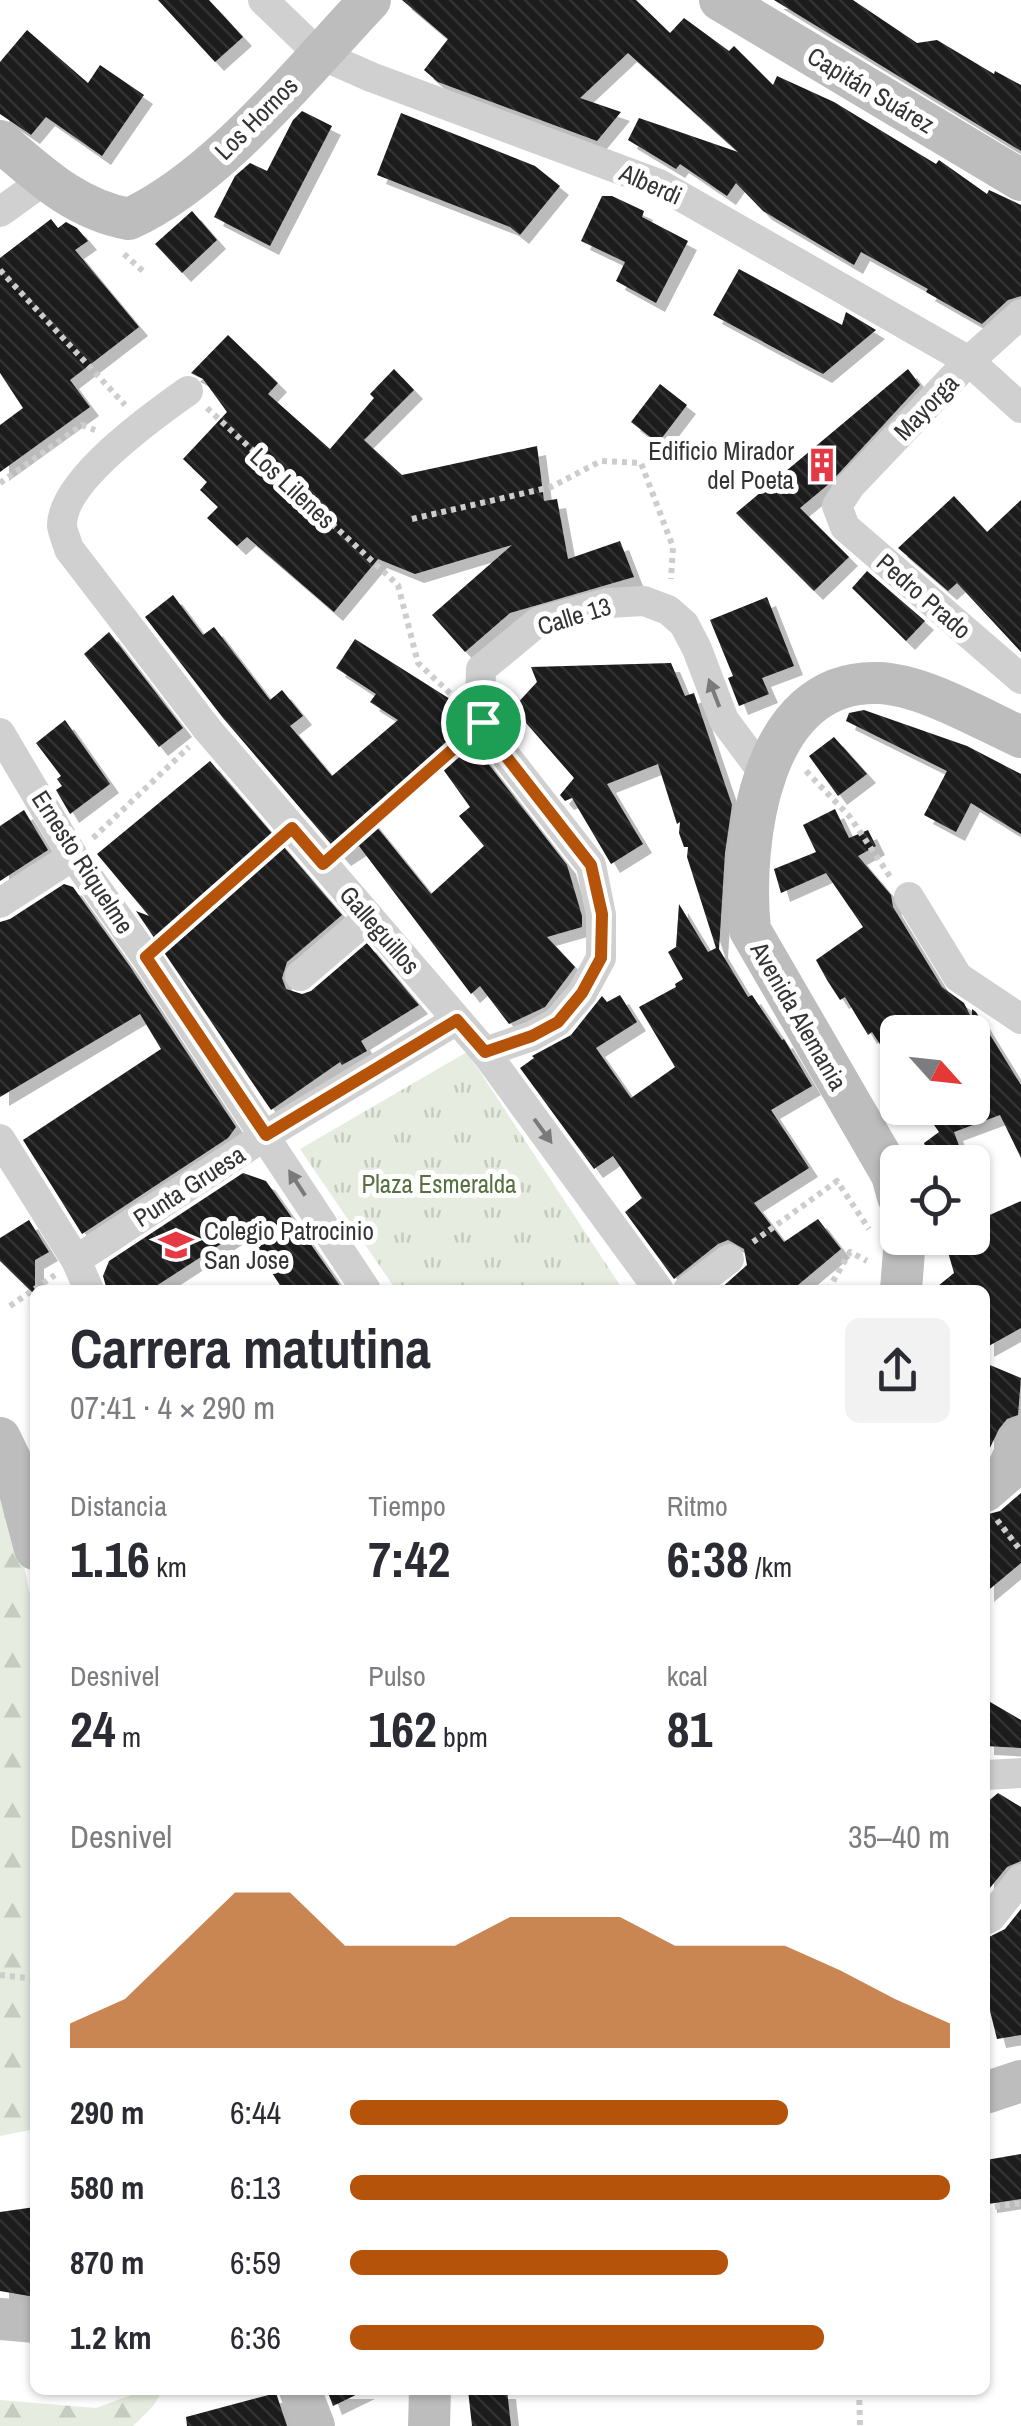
<!DOCTYPE html>
<html lang="es">
<head>
<meta charset="utf-8">
<style>
  :root { --surface:#fff; --page:#f2f2f3; --text:#2b2b33; --muted:#7c7c81; --accent:#b45309 }
  body { margin:0; font-family:"Archivo Narrow",sans-serif; background:var(--page); color:var(--text); height:100vh; display:flex; flex-direction:column; font-size:38px; white-space:nowrap }
  * { box-sizing:border-box; margin:0 }
  p { font-size:32px; color:var(--muted) }
  .icon { flex:none; width:55px; height:55px; fill:none; stroke:currentColor; stroke-width:2; stroke-linecap:round; stroke-linejoin:round }
  .map { position:relative; flex:1; overflow:hidden }
  .side { position:absolute; left:30px; top:1285px; width:960px; height:1110px; display:flex; flex-direction:column; background:var(--surface); border-radius:15px; box-shadow:0 2px 8px #0004 }
  .side>* { flex:none }
  .needle { width:65px; rotate:117deg }
  .controls { position:absolute; left:880px; top:1015px; display:grid; gap:20px }
  .controls a { display:grid; place-items:center; width:110px; height:110px; border-radius:15px; background:var(--surface); box-shadow:0 2px 8px #0004; font-size:50px }
  .pin { position:absolute; display:grid; place-items:center; width:85px; height:85px; color:#fff; margin:-42px; border:5px solid #fff; border-radius:50%; box-shadow:0 2px 10px #0007 }
  .round { display:grid; place-items:center; flex:none; width:105px; height:105px; border-radius:15px; background:var(--page) }
  .headline { display:flex; align-items:center; justify-content:space-between; height:170px; padding:0 40px }
  h1 { font-size:55px; font-weight:700; line-height:75px }
  .metrics { display:grid; grid-template-columns:repeat(3,1fr); gap:15px; height:170px; padding:10px 40px }
  .metrics div { display:grid; align-content:center }
  .metrics b { font-size:50px; font-weight:700 }
  .metrics small { font-size:28px; font-weight:400 }
  .metrics p { font-size:28px }
  .chart { height:280px; padding:20px 40px }
  .chart p { display:flex; justify-content:space-between }
  .chart svg { width:100%; height:180px; margin-top:10px; fill:var(--accent); opacity:.7 }
  ul { padding:0 40px; list-style:none; font-size:32px }
  li { display:grid; grid-template-columns:160px 120px 1fr; align-items:center; height:75px }
  li i { height:25px; border-radius:12px; background:var(--accent) }
  .map>svg:first-child { display:block }
</style>
</head>
<body>
<div class="map">
<svg width="1021" height="2426" viewBox="0 0 1021 2426">
  <defs>
    <pattern id="forest-firs" width="22" height="20" patternUnits="userSpaceOnUse" patternTransform="scale(2.5)"><rect width="22" height="20" fill="#e6ecdf"/><path d="M5 1l3.5 6h-7zM16 11l3.5 6h-7z" fill="#c6cbc0"/></pattern>
    <pattern id="park-tufts" width="24" height="20" patternUnits="userSpaceOnUse" patternTransform="scale(2.5)"><rect width="24" height="20" fill="#e6ecdf"/><path d="M3 7l-1-3M5 7V3M7 7l1-3M15 17l-1-3M17 17v-4M19 17l1-3" fill="none" stroke="#c6cbc0"/></pattern>
    <pattern id="building-back-hatch" width="6" height="6" patternUnits="userSpaceOnUse" patternTransform="scale(2.5)"><rect width="6" height="6" fill="#1a1a1a"/><path d="M-1 5l2 2M0 0l6 6M5-1l2 2" fill="none" stroke="#333"/></pattern>
    <filter id="shadow"><feDropShadow dx="9" dy="9" stdDeviation="0" flood-color="#0004"/></filter>
  </defs>
  <rect width="100%" height="100%" fill="#fff"/>
  <g fill="url(#forest-firs)">
    <path d="M0 1451 35 1619V2129L0 2136Z"/>
    <path d="M145 2390H163L153 2406 133 2426H0V2400L96 2408Z"/>
  </g>
  <path fill="url(#park-tufts)" d="M467 1052 623 1290H396L300 1149Z"/>
  <g fill="url(#building-back-hatch)" fill-rule="evenodd" filter="url(#shadow)">
    <path d="M158 0H209L243 37 215 62Z"/>
    <path d="M402 0H636L670 33 684 18 729 51 734 46 773 85 777 76 834 102 936 164 939 160 987 194 989 190 1021 205V296L1008 300 982 324 926 292 928 289 861 252 854 265 763 211 736 183 727 196 680 164 676 169 628 140 639 118 738 152 628 53 580 98 621 112 597 141 438 82 424 70 448 39Z"/>
    <path d="M774 0H853L917 43 937 40 994 74 995 71 1021 85V151Z"/>
    <path d="M27 30 88 83 100 65 144 95 102 156 46 117 31 135 0 114V62Z"/>
    <path d="M302 111 332 126 270 246 214 217 235 176 250 163 267 171 293 120Z"/>
    <path d="M401 113 535 166 560 186 520 235 510 227 377 175Z"/>
    <path d="M602 196H612L644 211 642 217 688 241 656 303 616 281 625 262 581 241Z"/>
    <path d="M192 211 217 240 182 273 155 244Z"/>
    <path d="M51 219 58 228 66 222 77 228 88 241 75 250 139 327 70 380 90 407 0 472V425L23 408 0 373V258Z"/>
    <path d="M739 269 842 325 846 312 876 330 823 374 713 315Z"/>
    <path d="M228 335 278 383 268 394 330 449 374 398 370 394 394 369 414 390 364 440 402 475 537 446 544 501 557 499 568 559 620 541 634 577 510 613 465 652 432 615 512 545 415 574 378 559 334 612 247 537 237 546 207 518 218 507 200 490 207 482 183 459 227 412 203 379 191 373Z"/>
    <path d="M908 369 920 385 830 483 800 508 849 557 814 591 736 513Z"/>
    <path d="M660 384 687 405 658 443 631 422Z"/>
    <path d="M954 496 987 532 1021 500V652L957 583 948 591 898 548Z"/>
    <path d="M867 571 925 621 906 641 852 588Z"/>
    <path d="M173 595 203 635 214 627 270 700 282 690 303 716 290 726 332 776 398 720 370 702 376 694 336 668 355 639 461 706 476 748 567 865 582 916V927L547 937 575 967 545 1007 509 1024 480 986 471 994 359 846 342 857 223 718 145 617ZM435 758 470 807 459 816 484 846 431 894 368 816Z"/>
    <path d="M767 597 794 666 762 678 769 694 739 706 728 678 733 676 710 620Z"/>
    <path d="M109 632 183 728 159 747 84 654Z"/>
    <path d="M671 663 685 696 694 693 732 805 725 853 719 949 748 997 752 995 782 1040 784 1039 812 1086 771 1110 809 1168 754 1203 784 1242 818 1219 841 1249 792 1290H719L747 1265 744 1249 728 1240 718 1244 674 1279 625 1212 642 1198 613 1156 594 1169 520 1068 534 1058 532 1056 571 1035 602 996 607 1002 620 995 637 1022 596 1048 631 1098 675 1067 639 1007 676 987 675 984 683 979 668 952 676 947 679 904 708 952 716 948 687 857 688 847H684L679 833 680 822 677 824 658 764 607 784 643 844 611 864 572 798 565 801 560 795 574 778 513 708 537 682 531 667Z"/>
    <path d="M864 710 967 746 1021 774V834L971 803 956 832 924 815 947 771 846 721 849 713Z"/>
    <path d="M65 720 110 784 70 814 56 790 62 786 57 779 61 776 36 743Z"/>
    <path d="M834 737 867 774 838 796 809 756Z"/>
    <path d="M210 761 342 915 287 962 282 978 286 989 302 994 311 991 367 943 419 1005 361 1041 367 1051 342 1065 340 1062 271 1110 136 911 149 916 97 854Z"/>
    <path d="M835 809 849 838 868 830 876 846 858 856 891 895 893 907 942 987 964 1003 972 1019V1009L976 1012 1021 1085V1158L1000 1115 954 1132 965 1162H931L924 1143 939 1132 922 1108H972V1032H898V1072L872 1032 868 1035 845 997 840 1000 827 980 816 960 863 927 826 873 781 893 774 869 816 852 803 825Z"/>
    <path d="M24 810 48 850 0 881V826Z"/>
    <path d="M64 884 73 887 131 968 236 1127 228 1138 82 1234 23 1140 161 1049 140 1014 0 1097V922L10 919Z"/>
    <path d="M243 1173 266 1181 343 1290H283L244 1229 150 1290H107L103 1276 109 1261Z"/>
    <path d="M1021 1201V1328L985 1348V1290H933L954 1273 944 1238H972V1223Z"/>
    <path d="M29 1220 49 1252 35 1260V1295L0 1261V1238Z"/>
    <path d="M985 1363 1021 1378 1018 1415 1007 1419 999 1429 985 1458Z"/>
    <path d="M1021 1493V1563L985 1593V1515L1000 1511Z"/>
    <path d="M985 1699 1021 1720V1748L985 1746Z"/>
    <path d="M998 1793 1021 1807V1861L1007 1867 985 1894V1804Z"/>
    <path d="M1021 1909V2035L997 2039 989 2007 985 2008V1939L1005 1929Z"/>
    <path d="M1021 2154V2199L988 2204 986 2160Z"/>
    <path d="M35 2207V2297L0 2291V2212Z"/>
    <path d="M327 2390H366L333 2406Z"/>
    <path d="M468 2390H507L511 2426H472Z"/>
    <path d="M276 2393 287 2426H187L186 2417Z"/>
  </g>
  <g fill="none" stroke-linecap="round" stroke-linejoin="round">
    <g stroke="#cdcdcd" stroke-width="6" stroke-dasharray="5 5" stroke-linecap="butt">
      <path d="M124 254 144 272"/>
      <path d="M0 270 125 405"/>
      <path d="M207 408 398 585 418 663 452 695"/>
      <path d="M0 483 82 425 95 430"/>
      <path d="M412 519 551 487 601 461 641 463 673 547 671 579"/>
      <path d="M806 771 850 817 891 878"/>
      <path d="M93 838 189 747"/>
      <path d="M343 846 461 741"/>
      <path d="M166 940 273 845"/>
      <path d="M753 1242 837 1181 869 1229"/>
      <path d="M828 1290 850 1252 867 1261"/>
      <path d="M10 1306 55 1275"/>
      <path d="M997 1520 1021 1551"/>
      <path d="M0 1975 35 1979"/>
      <path d="M985 2208 1021 2203"/>
      <path d="M859 2390 860 2426"/>
    </g>
    <g stroke="#d0d0d0" stroke-width="30">
      <path d="M263 0 319 54 371 77 659 184 969 361 1021 408"/>
      <path d="M0 212 46 179"/>
      <path d="M1021 314 969 361 850 486 837 506 845 527 1021 679"/>
      <path d="M188 391C154 415 61 481 62 526 63 533 67 542 69 549L208 730 485 1052 659 1290"/>
      <path d="M0 733 73 856 146 957 366 1290"/>
      <path d="M909 897 958 977 1021 1019"/>
      <path d="M0 903 73 856"/>
      <path d="M300 976 369 917"/>
      <path d="M485 1052 532 1036 557 1022 582 993 601 958V915L591 865 491 737 480 708 481 669 538 622 607 603 644 601 668 610 684 624 697 649 724 720 765 775"/>
      <path d="M0 1139 76 1260 89 1290"/>
      <path d="M76 1260 266 1135 457 1020"/>
      <path d="M688 1290 729 1259"/>
      <path d="M985 1775 1021 1773"/>
      <path d="M985 1920 991 1917 1021 1879"/>
    </g>
    <g stroke="#bdbdbd" stroke-width="42">
      <path d="M720 0 1021 180"/>
      <path d="M0 141C40 175 75 209 129 219 217 179 303 71 370 0"/>
      <path d="M898 1197 892 1175 750 930C741 843 760 679 878 683 922 684 981 719 1021 737"/>
      <path d="M901 1290 905 1238"/>
      <path d="M0 1438 13 1465 35 1549"/>
      <path d="M985 1491 1006 1473 1021 1440"/>
      <path d="M985 2093 1021 2081"/>
      <path d="M0 2319 35 2322"/>
      <path d="M300 2390 314 2426"/>
      <path d="M429 2426 430 2390"/>
    </g>
  </g>
  <defs><path id="oneway-solid" d="M-6-.8H1V-3.2L6.5 0L1 3.2V.8H-6Z" transform="scale(2.5)"/></defs>
  <g fill="#7a7a7a">
    <use href="#oneway-solid" transform="translate(714 693) rotate(-111)"/>
    <use href="#oneway-solid" transform="translate(543 1131) rotate(54)"/>
    <use href="#oneway-solid" transform="translate(297 1183) rotate(-123)"/>
  </g>
  <g fill="none" stroke-linecap="round" stroke-linejoin="round">
    <g stroke="#fff" stroke-width="20">
      <path id="route" d="M485 721 491 737 591 865 602 914 601 958 582 993 558 1022 532 1036 485 1052 457 1020 266 1135 146 957 292 828 323 864Z"/>
    </g>
    <use href="#route" stroke="#b45309" stroke-width="12"/>
  </g>
  <defs>
    <g id="building-bare" transform="scale(2.7)"><path d="M-4-6H4V6H1V3H-1V6H-4ZM-2.5-4.3h1.7v1.8h-1.7ZM.8-4.3h1.7v1.8H.8ZM-2.5-1h1.7V.8h-1.7ZM.8-1h1.7V.8H.8Z" fill="#e63946" stroke="#fff" stroke-width="2.5" paint-order="stroke"/></g>
    <g id="school-bare" transform="scale(2.7)"><path d="M0-5L7-2L0 1L-7-2ZM-4 1L0 2.5L4 1V4Q0 6-4 4Z" fill="#e63946" stroke="#fff" stroke-width="2.5" paint-order="stroke"/></g>
  </defs>
  <g fill-rule="evenodd">
    <use href="#building-bare" x="822" y="465"/>
    <use href="#school-bare" x="176" y="1245"/>
  </g>
  <g text-anchor="middle" stroke-width="10" stroke-linejoin="round" paint-order="stroke">
    <g font-size="25" fill="#333" stroke="#fff">
      <text transform="translate(871 90) rotate(31)" y="9">Capitán Suárez</text>
      <text transform="translate(256 118) rotate(-45)" y="9">Los Hornos</text>
      <text transform="translate(651 184) rotate(24)" y="9">Alberdi</text>
      <text transform="translate(926 407) rotate(-46)" y="9">Mayorga</text>
      <text transform="translate(293 488) rotate(43)" y="9">Los Lilenes</text>
      <text transform="translate(924 596) rotate(41)" y="9">Pedro Prado</text>
      <text transform="translate(574 616) rotate(-17)" y="9">Calle 13</text>
      <text transform="translate(83 862) rotate(57)" y="9">Ernesto Riquelme</text>
      <text transform="translate(380 930) rotate(49)" y="9">Galleguillos</text>
      <text transform="translate(799 1016) rotate(60)" y="9">Avenida Alemania</text>
      <text transform="translate(189 1186) rotate(-33)" y="9">Punta Gruesa</text>
    </g>
    <g font-size="25" fill="#333" stroke="#fff" text-anchor="end">
      <text x="794" y="460">Edificio Mirador<tspan x="794" dy="29">del Poeta</tspan></text>
      <text x="204" y="1240" text-anchor="start">Colegio Patrocinio<tspan x="204" dy="29">San Jose</tspan></text>
    </g>
    <g font-size="25" fill="#56703f" stroke="#fff">
      <text x="439" y="1193">Plaza Esmeralda</text>
    </g>
  </g>
</svg>
<div class="controls">
<a><svg class="needle" viewBox="-14 -14 28 28"><path d="M0-13l5 13h-10z" fill="#e53935"/><path d="M0 13l5-13h-10z" fill="#7c7c81"/></svg></a>
<a><svg class="icon" aria-label="locate" viewBox="0 0 24 24"><circle cx="12" cy="12" r="6"/><path d="M12 2v4M12 18v4M2 12h4M18 12h4"/></svg></a>
</div>
<div class="pin" style="left:483px;top:722px;background:#1e9e55"><svg class="icon" aria-label="arrive" viewBox="0 0 24 24"><path d="M6 21V4h12l-3 4 3 4H6"/></svg></div>
<section class="side">
<div class="headline"><div><h1>Carrera matutina</h1><p>07:41 · 4 × 290 m</p></div><a class="round"><svg class="icon" aria-label="share" viewBox="0 0 24 24"><path d="M12 15V3M7 8l5-5 5 5M5 13v7h14v-7"/></svg></a></div>
<div class="metrics">
<div><p>Distancia</p><b>1.16<small> km</small></b></div>
<div><p>Tiempo</p><b>7:42</b></div>
<div><p>Ritmo</p><b>6:38<small> /km</small></b></div>
</div>
<div class="metrics">
<div><p>Desnivel</p><b>24<small> m</small></b></div>
<div><p>Pulso</p><b>162<small> bpm</small></b></div>
<div><p>kcal</p><b>81</b></div>
</div>
<div class="chart"><p><span>Desnivel</span>35–40 m</p>
<svg viewBox="0 0 160 44" preserveAspectRatio="none"><path d="M0 44V38L10 32L20 19L30 6L40 6L50 19L60 19L70 19L80 12L90 12L100 12L110 19L120 19L130 19L140 25L150 32L160 38V44z"/></svg>
</div>
<ul>
<li><b>290 m</b>6:44<i style="width:73%"></i></li>
<li><b>580 m</b>6:13<i style="width:100%"></i></li>
<li><b>870 m</b>6:59<i style="width:63%"></i></li>
<li><b>1.2 km</b>6:36<i style="width:79%"></i></li>
</ul>
</section>
</div>
</body>
</html>
